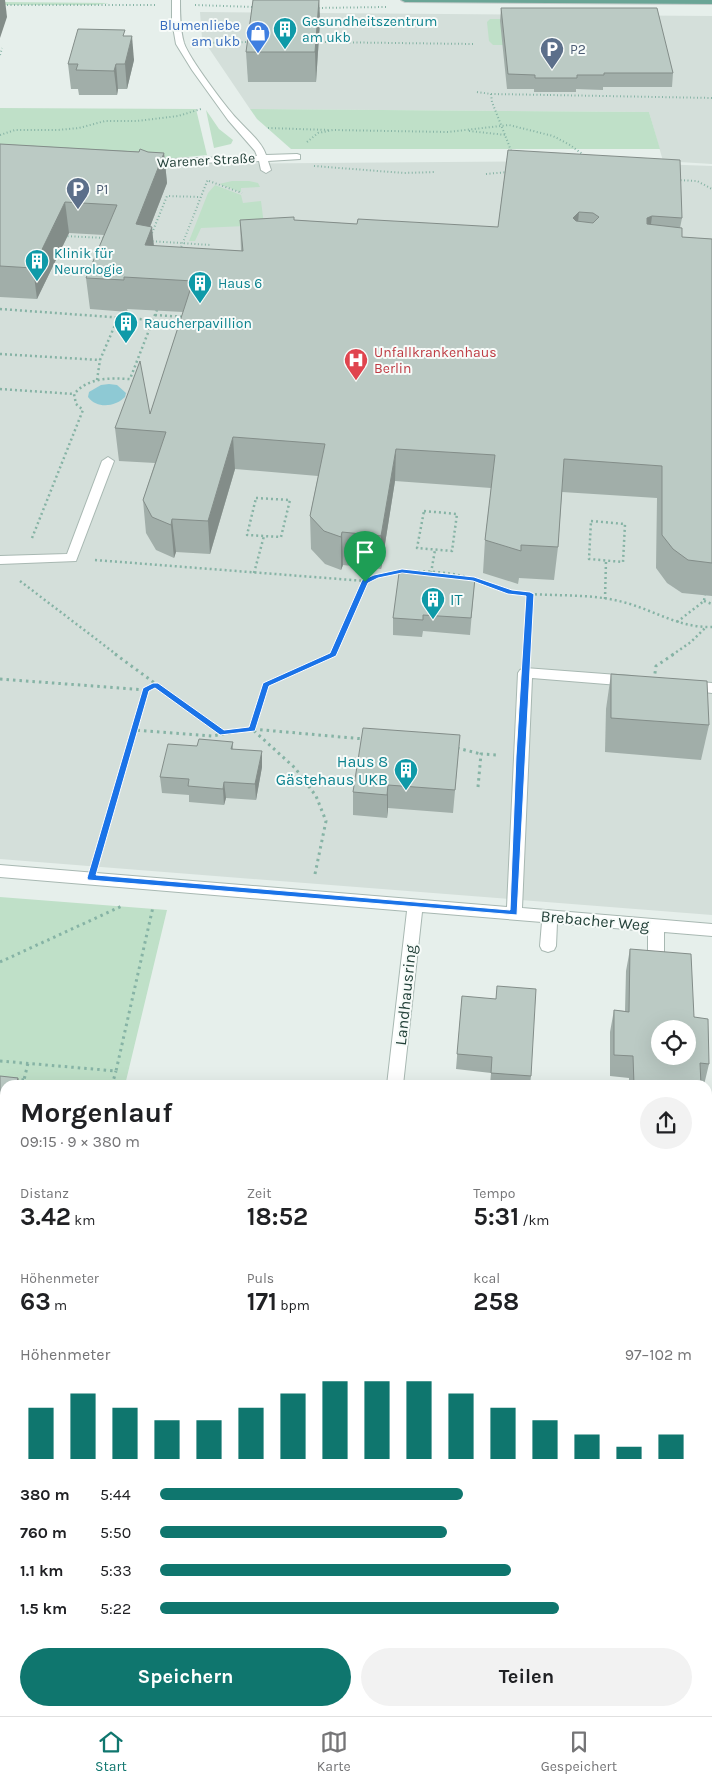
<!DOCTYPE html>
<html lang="de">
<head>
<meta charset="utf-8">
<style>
  :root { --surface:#fff; --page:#f2f2f2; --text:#202124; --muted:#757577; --line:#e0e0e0; --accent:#0f766e }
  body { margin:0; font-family:Karla,sans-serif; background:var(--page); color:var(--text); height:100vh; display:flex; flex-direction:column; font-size:19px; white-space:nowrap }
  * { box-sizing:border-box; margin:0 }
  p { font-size:16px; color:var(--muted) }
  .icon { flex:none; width:28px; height:28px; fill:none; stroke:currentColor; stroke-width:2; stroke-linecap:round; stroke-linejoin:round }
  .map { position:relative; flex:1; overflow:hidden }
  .details { position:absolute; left:0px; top:1080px; width:712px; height:636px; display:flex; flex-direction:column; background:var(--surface); border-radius:15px 15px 0 0; box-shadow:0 5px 20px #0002 }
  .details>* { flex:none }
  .controls { position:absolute; left:651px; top:1020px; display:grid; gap:10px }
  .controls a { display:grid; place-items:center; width:45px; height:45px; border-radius:50%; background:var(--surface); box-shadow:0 5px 20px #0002; font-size:25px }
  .pin { position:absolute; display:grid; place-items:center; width:42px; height:42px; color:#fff; margin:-51px -21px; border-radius:50% 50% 50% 0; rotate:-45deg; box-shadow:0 0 5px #0007 }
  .pin .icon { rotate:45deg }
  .round { display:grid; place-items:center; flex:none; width:52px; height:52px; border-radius:26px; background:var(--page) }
  .head { display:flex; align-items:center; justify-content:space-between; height:85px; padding:0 20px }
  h1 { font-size:28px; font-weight:700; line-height:38px }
  .figures { display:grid; grid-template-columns:repeat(3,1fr); gap:8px; height:85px; padding:5px 20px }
  .figures div { display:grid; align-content:center }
  .figures b { font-size:25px; font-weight:700 }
  .figures small { font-size:14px; font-weight:400 }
  .figures p { font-size:14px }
  .chart { height:140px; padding:10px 20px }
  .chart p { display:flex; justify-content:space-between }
  .chart svg { width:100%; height:90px; margin-top:5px; stroke:var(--accent); stroke-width:6 }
  .action { display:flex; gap:10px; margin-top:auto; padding:10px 20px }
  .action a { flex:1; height:58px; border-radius:30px; background:var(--accent); color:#fff; font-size:20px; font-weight:700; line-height:58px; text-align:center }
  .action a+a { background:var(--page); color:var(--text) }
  ul { padding:0 20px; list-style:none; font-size:16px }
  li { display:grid; grid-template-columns:80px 60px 1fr; align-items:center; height:38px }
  li i { height:12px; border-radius:6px; background:var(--accent) }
  .menu { display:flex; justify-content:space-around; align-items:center; height:70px; border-top:1px solid var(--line); background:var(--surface); font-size:14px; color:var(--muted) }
  .menu a { display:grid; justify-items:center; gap:2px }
  .menu .active { color:var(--accent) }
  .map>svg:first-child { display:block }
</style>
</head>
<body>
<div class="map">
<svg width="712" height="1716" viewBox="0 0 712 1716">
  <rect width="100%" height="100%" fill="#e6efeb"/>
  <g fill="#d4dfda">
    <path d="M200 12 712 16V164L663 161 649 112 250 109 202 38Z"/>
    <path d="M0 157 82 167 182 164 573 161 712 166V915L0 859Z"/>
  </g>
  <g fill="#bfe0c8">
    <path d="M0 2 109 3 96 5H0Z"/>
    <path d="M490 19H523L503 45H493L489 41 487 22Z"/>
    <path d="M0 108 196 109 207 155 156 160 0 157Z"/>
    <path d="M250 109 649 112 660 149H291L257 119Z"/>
    <path d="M206 110 219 129 233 140 231 144 214 148Z"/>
    <path d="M232 181H249L258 183 260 187 241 188V192L219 184Z"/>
    <path d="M215 185 241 195 243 203 261 201 264 225 201 228 195 241H189L208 193Z"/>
    <path d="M0 897 167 910 125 1085H5V1583L0 1604Z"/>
  </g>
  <path fill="#8ec9d4" d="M109 384 117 385 126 393 125 397C115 407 97 409 88 397L89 392 101 385Z"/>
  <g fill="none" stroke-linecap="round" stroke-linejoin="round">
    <g stroke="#a8b8b2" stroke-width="2">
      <g id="minor">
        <path d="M172 0H180C180 14 180 29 184 43 189 58 225 106 237 119 247 130 262 142 266 155L297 154 300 155V159L268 161 271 170 266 173 261 170 259 161 143 165V161L146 160 257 156 255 151 228 120 192 70 176 44 172 21Z"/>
        <path d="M108 457 114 461 76 561 0 564V556L67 554 102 461Z"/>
        <path d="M525 668 631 676 636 678 638 681 636 684 631 686 532 678 522 908 712 924V936L664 932V959L662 963 656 965 650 963 648 959V931L557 923 556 946 554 950 548 952 542 950 540 946 542 922 422 912 403 1085H387L407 911 0 877V865L507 907 518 673 520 670Z"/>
        <path d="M686 681 712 683V693L681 689 679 686 681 683Z"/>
        <path d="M708 1198 712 1199V1215L708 1214Z"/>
        <rect x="708" y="1409" width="4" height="18"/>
        <rect x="314" y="1711" width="22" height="5"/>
      </g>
    </g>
    <g stroke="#c2cac8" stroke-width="2">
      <path id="major" d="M401 0H712V4L405 2Z"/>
    </g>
    <g stroke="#86b3a5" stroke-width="2" stroke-dasharray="1 2.5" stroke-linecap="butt">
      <path d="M0 5H157"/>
      <path d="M195 5 254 7"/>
      <path d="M315 8 386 7"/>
      <path d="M318 42 473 44"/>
      <path d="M203 43 250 42"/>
      <path d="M0 55 2 48"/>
      <path d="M477 92 491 94 492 102 512 153"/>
      <path d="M491 94 550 95"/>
      <path d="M550 95 712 98"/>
      <path d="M268 128 329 130"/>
      <path d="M469 131 506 135"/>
      <path d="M0 135 15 130H58L79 128 105 121H137L178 116 201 109"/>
      <path d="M307 142 318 133 333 130 448 132 509 125 553 136 570 145 585 156"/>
      <path d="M314 166 404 173 436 172"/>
      <path d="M486 174 508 172"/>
      <path d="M677 180 697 181 712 189"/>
      <path d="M209 181 242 193"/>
      <path d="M152 233 167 196 200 197"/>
      <path d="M64 236 106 238"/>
      <path d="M149 241 211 245"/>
      <path d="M180 250 208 179"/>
    </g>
    <g stroke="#86b3a5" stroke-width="2.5" stroke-dasharray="2 3" stroke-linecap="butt">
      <path d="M0 309 153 320"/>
      <path d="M155 315 185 317"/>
      <path d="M0 354 100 360"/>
      <path d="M97 380 100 360 118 318"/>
      <path d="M0 389 74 394"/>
      <path d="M256 498 290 500 281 537 247 535Z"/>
      <path d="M424 511 457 514 452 551 417 548Z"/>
      <path d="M591 521 625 524 623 562 589 559Z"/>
      <path d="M32 538 83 410 76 404 74 394C89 377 109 378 130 379L158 307"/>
      <path d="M95 560 365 581C400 568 439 569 475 579 494 585 509 594 530 594L526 652"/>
      <path d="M254 573 264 536"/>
      <path d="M431 573 435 550"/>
      <path d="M20 581 117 655"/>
      <path d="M530 594C561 596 593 594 623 602 654 610 679 628 712 627"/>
      <path d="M605 599 606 561"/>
      <path d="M704 601 712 604"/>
      <path d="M677 622 704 601 705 593"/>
      <path d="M333 655 365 581"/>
      <path d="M672 655 691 642 705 628"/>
    </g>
    <g stroke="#86b3a5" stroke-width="3" stroke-dasharray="2.5 4" stroke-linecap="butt">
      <path d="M115 654 223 733"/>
      <path d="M0 679 146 690 156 685"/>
      <path d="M654 680 656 666 674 654"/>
      <path d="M133 730 146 690"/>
      <path d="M457 748 481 754"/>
      <path d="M478 787 481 754 497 755"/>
      <path d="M97 857 133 730 212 736 252 729 364 739"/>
      <path d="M315 874 326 821 316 796 295 768 252 729 266 685 334 654"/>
      <path d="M0 962 122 906"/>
      <path d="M0 1061 116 1071 153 907"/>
      <path d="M15 1079 24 1080"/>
      <path d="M25 1085 24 1080 28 1063"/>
      <path d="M112 1085 116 1071"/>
    </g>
    <g stroke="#86b3a5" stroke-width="4" stroke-dasharray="3 5" stroke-linecap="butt">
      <path d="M0 1216 5 1217"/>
      <path d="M0 1256 5 1257"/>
    </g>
    <use href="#minor" fill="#fff" fill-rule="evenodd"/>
    <use href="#major" fill="#6aa596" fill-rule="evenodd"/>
  </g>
  <g fill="#a1aea9">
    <path d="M253 0H319L320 21 316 82H248L246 52Z"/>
    <path d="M501 8 673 73 672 87H603V90L576 89V92H534V89H507L500 21Z"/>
    <path d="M125 36 134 60 127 89H118L117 95H79L78 89H71L68 64Z"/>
    <path d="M0 144 164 153 167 183 150 227 154 246 241 251 240 220H294L357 224 498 227 508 150 682 218 680 228 682 237 712 239V596L682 593 667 583 656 568 657 498 562 492 558 547 554 580 519 578 518 584 483 573 485 540 491 488 395 481 381 569 343 565 341 570 325 564 311 549 310 516 318 476 235 469 210 554 176 552 174 558 156 550 146 533 143 500 155 463 119 461 115 428 150 414 183 312 127 309 128 312 90 309 86 278 104 235 69 233 37 299 0 297Z"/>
    <path d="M475 578 470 635 423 631 422 637 393 635V618Z"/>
    <path d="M611 674 709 725 701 760 605 752 606 709Z"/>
    <path d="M233 742V749L262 767 256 800 226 798 224 805 189 802V795L162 793 160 777 197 746Z"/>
    <path d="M458 758 453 813 388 808 387 818 353 815V792Z"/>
    <path d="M630 949 694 1017 709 1064 704 1085H629V1078L610 1076V1032L614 1010 625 1011 626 971Z"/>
    <path d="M462 996 531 1076 530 1085H490L491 1073 456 1069Z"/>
    <path d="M0 1076 18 1078 20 1085H5V1140L0 1156Z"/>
    <path d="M708 1474H712V1609L708 1608Z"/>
  </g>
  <g fill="#838d89">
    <path d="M0 0H5L7 17 0 38Z"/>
    <path d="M319 0 320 21 316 82 315 52Z"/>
    <path d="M132 36 134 60 127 89 125 64Z"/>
    <path d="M116 64 118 89 117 95 114 71Z"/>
    <path d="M164 153 167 183 139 255 136 224Z"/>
    <path d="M65 202 69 233 37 299 33 268Z"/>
    <path d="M579 212 576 243 573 218Z"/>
    <path d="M652 216 648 247 647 218Z"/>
    <path d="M152 227 155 258 145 245Z"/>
    <path d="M233 437 235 469 210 554 208 521Z"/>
    <path d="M396 449 395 481 381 569V536Z"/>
    <path d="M172 519 176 552 174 558 171 525Z"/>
    <path d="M342 532 343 565 341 570V537Z"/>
    <path d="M262 751V767L256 800 255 784Z"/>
    <path d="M224 782 226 798 224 805 223 789Z"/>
    <path d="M388 785V808L387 818V795Z"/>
    <path d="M18 1078 20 1085H16Z"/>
    <path d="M3 1132 5 1140 0 1156V1140Z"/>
    <path d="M231 1711H236L235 1716H231Z"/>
  </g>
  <g fill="#bbcac4" stroke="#838d89" fill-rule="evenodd">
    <path d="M253 0H319L315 52H246Z"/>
    <path d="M501 8H657L673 73H604V75H577V78H535V75L508 74Z"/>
    <path d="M78 29 125 30 123 36H132L125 64H116L114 71 76 70 78 64H68Z"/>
    <path d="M0 144 139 152 140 149 148 152 164 153 136 224 152 227 145 245 243 251 240 220 294 217V220L357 224 358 219 498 227 508 150 680 160 682 218 652 216 647 218V224L682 228V237L712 239V563L688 560 673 549 662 535V466L564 459 558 547 521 545V551L485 540 495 455 396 449 381 536 342 532 341 537 324 531 310 516 325 444 233 437 208 521 172 519 171 525 152 517 143 500 166 432 115 428 140 361 150 414 193 281 124 277V280L86 278 117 205 65 202 33 268 0 266ZM579 212 593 213 599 217 593 223 576 221 573 218Z"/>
    <path d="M399 573 475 578 471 618 423 615V620L393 618Z"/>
    <path d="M611 674 707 681 709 725 611 718Z"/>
    <path d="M363 728 460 735 455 790 388 785 387 795 353 792Z"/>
    <path d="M199 739 233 742 231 749 262 751 255 784 224 782 223 789 188 786 189 779 160 777 168 744 197 746Z"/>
    <path d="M630 949 691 954 694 1017 708 1019 709 1064 700 1063 701 1085H634L633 1056 614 1055V1010L629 1012ZM660 1029H688V1056H660Z"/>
    <path d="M497 986 536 989 531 1076 491 1073 492 1057 457 1054 462 996 496 999Z"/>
    <path d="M0 1076 18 1078 16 1085H5V1132H3L0 1140Z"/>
    <rect x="708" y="1474" width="4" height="122"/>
    <path d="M143 1711H231V1716H142Z"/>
    <path d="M473 1711H549L553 1716H468Z"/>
  </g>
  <path fill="#1a73e8" stroke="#fff" fill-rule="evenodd" d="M402 569 474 577 512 590 530 592 534 594 517 915 88 880 87 878 143 688 153 683H158L224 730 249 727 263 683 330 653 362 580 374 575ZM402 573 473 581 508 594 526 596 516 756 510 910 96 875 149 691 155 688 220 735 255 731 269 686 336 656 368 583 378 578Z"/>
  <defs>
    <g id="building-pin" transform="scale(1.25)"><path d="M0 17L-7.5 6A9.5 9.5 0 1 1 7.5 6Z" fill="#0f9aa8" stroke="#f7fbf9"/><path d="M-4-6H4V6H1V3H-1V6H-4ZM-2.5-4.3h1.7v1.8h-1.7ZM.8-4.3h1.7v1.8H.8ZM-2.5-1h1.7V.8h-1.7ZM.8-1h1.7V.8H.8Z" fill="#fff"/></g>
    <g id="shop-pin" transform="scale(1.25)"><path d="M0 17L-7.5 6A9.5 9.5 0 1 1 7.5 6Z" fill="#3f7fe0" stroke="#f7fbf9"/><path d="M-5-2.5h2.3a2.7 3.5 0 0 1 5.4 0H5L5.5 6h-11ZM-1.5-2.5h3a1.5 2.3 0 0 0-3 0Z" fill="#fff"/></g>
    <g id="parking-pin" transform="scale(1.25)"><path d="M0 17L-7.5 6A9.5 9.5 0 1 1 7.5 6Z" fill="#5c6f8a" stroke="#f7fbf9"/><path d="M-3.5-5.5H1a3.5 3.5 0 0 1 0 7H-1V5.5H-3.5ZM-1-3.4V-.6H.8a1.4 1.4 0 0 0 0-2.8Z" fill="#fff"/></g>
    <g id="hospital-pin" transform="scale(1.25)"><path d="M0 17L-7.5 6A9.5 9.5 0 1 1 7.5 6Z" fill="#e0444e" stroke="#f7fbf9"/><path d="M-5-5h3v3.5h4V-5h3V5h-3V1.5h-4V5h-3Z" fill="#fff"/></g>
  </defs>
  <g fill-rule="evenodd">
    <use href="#building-pin" x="285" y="29"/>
    <use href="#shop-pin" x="258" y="33"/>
    <use href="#parking-pin" x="552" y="49"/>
    <use href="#parking-pin" x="78" y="189"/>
    <use href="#building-pin" x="37" y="261"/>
    <use href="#building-pin" x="200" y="283"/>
    <use href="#building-pin" x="126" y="323"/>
    <use href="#hospital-pin" x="356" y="360"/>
    <use href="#building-pin" x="433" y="599"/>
    <use href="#building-pin" x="406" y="770"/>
  </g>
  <g text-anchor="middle" stroke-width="4" stroke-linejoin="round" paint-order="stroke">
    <g font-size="14" fill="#0d838f" stroke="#f7fbf9" text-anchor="start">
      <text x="302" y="26">Gesundheitszentrum<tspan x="302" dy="16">am ukb</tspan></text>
      <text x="54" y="258">Klinik für<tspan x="54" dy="16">Neurologie</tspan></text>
      <text x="218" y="288">Haus 6</text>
      <text x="144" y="328">Raucherpavillion</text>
    </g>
    <g font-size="14" fill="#366cbe" stroke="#f7fbf9" text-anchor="end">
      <text x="240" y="30">Blumenliebe<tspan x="240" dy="16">am ukb</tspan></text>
    </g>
    <g font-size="14" fill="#4e5e75" stroke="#f7fbf9" text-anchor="start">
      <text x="570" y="54">P2</text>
      <text x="96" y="194">P1</text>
    </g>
    <g font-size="14" fill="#24423a" stroke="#f7fbf9">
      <text transform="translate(206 160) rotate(-3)" y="5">Warener Straße</text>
    </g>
    <g font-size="14" fill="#be3a42" stroke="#f7fbf9" text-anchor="start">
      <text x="374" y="357">Unfallkrankenhaus<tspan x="374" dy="16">Berlin</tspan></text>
    </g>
    <g font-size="16" fill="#0d838f" stroke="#f7fbf9" text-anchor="start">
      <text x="450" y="605">IT</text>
      <text x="388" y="767" text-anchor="end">Haus 8<tspan x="388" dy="18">Gästehaus UKB</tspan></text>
    </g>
    <g font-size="16" fill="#24423a" stroke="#f7fbf9">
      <text transform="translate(595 920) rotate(5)" y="6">Brebacher Weg</text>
      <text transform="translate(405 995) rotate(-84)" y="6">Landhausring</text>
    </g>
  </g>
</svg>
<div class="controls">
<a><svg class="icon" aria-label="locate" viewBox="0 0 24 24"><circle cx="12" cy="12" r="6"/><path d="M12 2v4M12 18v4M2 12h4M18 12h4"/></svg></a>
</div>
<div class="pin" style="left:365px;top:582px;background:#1e9e55"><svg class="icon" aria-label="arrive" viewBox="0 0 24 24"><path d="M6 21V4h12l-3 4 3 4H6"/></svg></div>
<section class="details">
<div class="head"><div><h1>Morgenlauf</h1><p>09:15 · 9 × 380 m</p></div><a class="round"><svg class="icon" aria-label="share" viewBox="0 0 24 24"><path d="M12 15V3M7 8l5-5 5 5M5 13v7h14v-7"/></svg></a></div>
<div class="figures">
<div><p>Distanz</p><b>3.42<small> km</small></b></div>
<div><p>Zeit</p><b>18:52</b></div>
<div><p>Tempo</p><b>5:31<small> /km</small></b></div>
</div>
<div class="figures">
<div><p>Höhenmeter</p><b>63<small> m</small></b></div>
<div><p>Puls</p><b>171<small> bpm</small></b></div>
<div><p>kcal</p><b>258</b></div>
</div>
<div class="chart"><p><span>Höhenmeter</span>97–102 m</p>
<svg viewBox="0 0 160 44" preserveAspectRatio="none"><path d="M5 44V19M15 44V12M25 44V19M35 44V25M45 44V25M55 44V19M65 44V12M75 44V6M85 44V6M95 44V6M105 44V12M115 44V19M125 44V25M135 44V32M145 44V38M155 44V32"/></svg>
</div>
<ul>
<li><b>380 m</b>5:44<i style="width:57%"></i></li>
<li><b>760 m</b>5:50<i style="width:54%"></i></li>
<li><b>1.1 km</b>5:33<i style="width:66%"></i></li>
<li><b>1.5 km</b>5:22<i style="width:75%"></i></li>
</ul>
<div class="action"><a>Speichern</a><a>Teilen</a></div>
</section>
</div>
<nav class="menu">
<a class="active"><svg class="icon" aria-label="home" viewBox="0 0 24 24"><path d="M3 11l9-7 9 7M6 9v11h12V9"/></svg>Start</a>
<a><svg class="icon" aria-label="map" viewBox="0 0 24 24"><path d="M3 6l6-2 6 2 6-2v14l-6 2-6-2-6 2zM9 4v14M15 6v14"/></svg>Karte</a>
<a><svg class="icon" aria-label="saved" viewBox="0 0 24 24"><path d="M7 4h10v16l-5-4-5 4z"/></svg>Gespeichert</a>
</nav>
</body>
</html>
